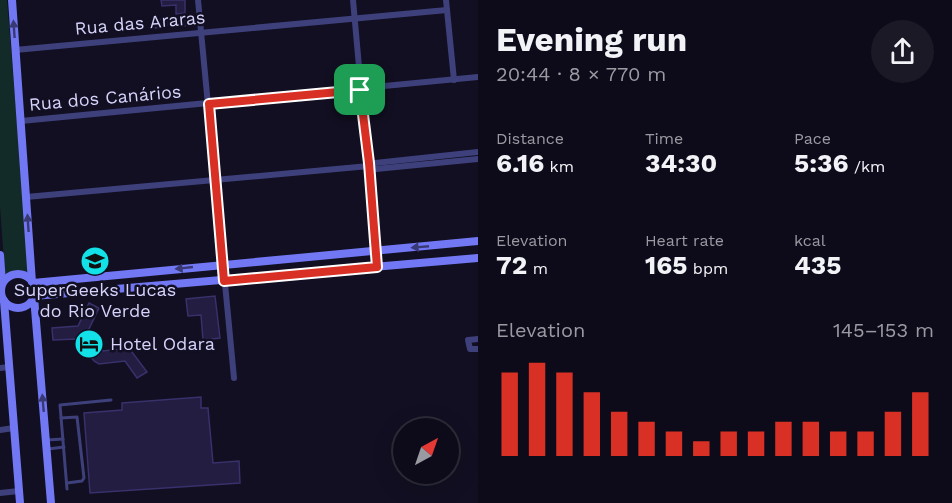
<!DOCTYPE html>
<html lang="en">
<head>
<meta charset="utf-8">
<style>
  :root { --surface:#0d0b19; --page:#1b1926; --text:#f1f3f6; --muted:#9a9ba2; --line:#2d2b38; --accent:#d93025 }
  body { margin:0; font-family:"Work Sans",sans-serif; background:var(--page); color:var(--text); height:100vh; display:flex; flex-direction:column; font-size:22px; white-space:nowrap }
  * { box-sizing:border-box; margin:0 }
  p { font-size:20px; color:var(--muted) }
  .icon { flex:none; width:33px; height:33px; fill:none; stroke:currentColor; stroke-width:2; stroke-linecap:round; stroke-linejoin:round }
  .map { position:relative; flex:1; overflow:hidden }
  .side { display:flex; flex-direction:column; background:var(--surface); width:474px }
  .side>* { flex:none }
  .needle { width:39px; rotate:40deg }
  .controls { position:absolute; left:393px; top:418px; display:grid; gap:12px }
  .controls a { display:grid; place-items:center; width:66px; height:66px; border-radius:50%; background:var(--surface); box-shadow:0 6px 24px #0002,0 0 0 2px var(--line); font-size:30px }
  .pin { position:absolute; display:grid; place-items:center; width:51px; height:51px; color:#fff; margin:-26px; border-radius:12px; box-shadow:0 3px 9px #0006 }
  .round { display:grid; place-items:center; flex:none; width:63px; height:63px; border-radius:32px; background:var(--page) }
  .summary { display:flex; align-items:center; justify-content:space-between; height:102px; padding:0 18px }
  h1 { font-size:33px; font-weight:700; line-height:45px }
  .figures { display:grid; grid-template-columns:repeat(3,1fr); gap:9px; height:102px; padding:6px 18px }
  .figures div { display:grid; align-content:center }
  .figures b { font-size:26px; font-weight:700 }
  .figures small { font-size:16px; font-weight:400 }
  .figures p { font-size:16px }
  .chart { height:168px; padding:12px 18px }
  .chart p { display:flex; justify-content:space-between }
  .chart svg { width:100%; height:108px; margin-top:6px; stroke:var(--accent); stroke-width:6 }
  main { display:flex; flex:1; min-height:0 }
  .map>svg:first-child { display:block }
</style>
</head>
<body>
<main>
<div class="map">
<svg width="478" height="503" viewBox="0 0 478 503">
  <rect width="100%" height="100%" fill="#110f21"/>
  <path fill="#132b28" d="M0 0H7L29 272 18 270 5 275 0 207Z"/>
  <g fill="#221d41" stroke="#38316b" stroke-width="1.5">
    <path d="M161 0H185V13L176 14V5L162 6Z"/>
    <path d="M173 16 187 20 185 26 177 23 155 28 154 21Z"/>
    <path d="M215 296 220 338 203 340 201 315 188 316 186 299Z"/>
    <path d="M89 303 99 308 88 331 103 351 129 348 147 372 137 378 125 361 99 364 94 361 76 339 53 340 52 328 78 326Z"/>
    <path d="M201 397V408H208L213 463 239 461 240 483 90 493 84 413 122 410V403Z"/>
  </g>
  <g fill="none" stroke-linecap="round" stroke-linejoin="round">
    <g stroke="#3e407c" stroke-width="3">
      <path d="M61 418 77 417 84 478 82 481 67 483"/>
      <path d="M47 440 63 439"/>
      <path d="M48 449 64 447"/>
      <path d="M67 489 60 405 111 400"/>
    </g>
    <g stroke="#3e407c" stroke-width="6">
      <path d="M198 0 234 378"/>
      <path d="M353 0 377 267"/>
      <path d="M446 0 454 80"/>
      <path d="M15 50 447 10"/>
      <path d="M21 121 478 77"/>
      <path d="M369 166 376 169 478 159"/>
      <path d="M26 197 369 166 375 163 478 152"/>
      <path d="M478 339 468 340 470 349H478"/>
      <path d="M0 368 9 367"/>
      <path d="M0 430 14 428"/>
      <path d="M0 493 19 491"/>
    </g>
    <g stroke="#7278f4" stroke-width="8">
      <path d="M12 0 32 282"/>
      <path d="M0 255 2 283"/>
      <circle cx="18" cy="291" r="17"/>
      <path d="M33 283 478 241"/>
      <path d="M34 296 478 258"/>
      <path d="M34 297 51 503"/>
      <path d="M4 301 20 503"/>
    </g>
  </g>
  <defs><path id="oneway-solid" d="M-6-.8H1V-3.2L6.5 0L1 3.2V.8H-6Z" transform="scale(1.5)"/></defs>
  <g fill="#383975">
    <use href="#oneway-solid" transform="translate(14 29) rotate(-94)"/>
    <use href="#oneway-solid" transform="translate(28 223) rotate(-94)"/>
    <use href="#oneway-solid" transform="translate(420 247) rotate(175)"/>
    <use href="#oneway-solid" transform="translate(184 268) rotate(174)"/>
    <use href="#oneway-solid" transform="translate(43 403) rotate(-95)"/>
  </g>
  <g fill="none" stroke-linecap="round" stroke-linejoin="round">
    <g stroke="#fff" stroke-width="12">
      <path id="route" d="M360 90 369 163 377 267 224 281 209 104Z"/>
    </g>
    <use href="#route" stroke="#d93025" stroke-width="8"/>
  </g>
  <defs>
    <g id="school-disc" transform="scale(1.5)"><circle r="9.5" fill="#13e1e8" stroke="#110f21"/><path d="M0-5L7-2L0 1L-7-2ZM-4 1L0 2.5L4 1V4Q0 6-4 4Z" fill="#111"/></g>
    <g id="hotel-disc" transform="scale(1.5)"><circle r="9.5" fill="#13e1e8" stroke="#110f21"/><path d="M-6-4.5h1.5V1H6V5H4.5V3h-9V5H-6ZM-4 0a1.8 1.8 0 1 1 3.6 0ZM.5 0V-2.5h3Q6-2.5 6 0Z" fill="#111"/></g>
  </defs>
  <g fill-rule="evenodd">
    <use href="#school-disc" x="95" y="261"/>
    <use href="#hotel-disc" x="89" y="344"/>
  </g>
  <g text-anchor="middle" stroke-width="5" stroke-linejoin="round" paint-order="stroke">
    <g font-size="18" fill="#d5d3fb" stroke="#110f21">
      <text transform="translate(140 23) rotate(-5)" y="6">Rua das Araras</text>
      <text transform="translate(105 98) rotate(-5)" y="6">Rua dos Canários</text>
    </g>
    <g font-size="18" fill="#d5d3fb" stroke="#110f21">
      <text x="95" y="296">SuperGeeks Lucas<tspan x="95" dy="21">do Rio Verde</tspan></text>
      <text x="110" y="350" text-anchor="start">Hotel Odara</text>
    </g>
  </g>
</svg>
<div class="controls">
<a><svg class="needle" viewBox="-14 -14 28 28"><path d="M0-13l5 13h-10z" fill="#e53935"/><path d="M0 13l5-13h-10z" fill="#9a9ba2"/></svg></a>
</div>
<div class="pin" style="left:360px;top:90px;background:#1e9e55"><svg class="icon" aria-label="arrive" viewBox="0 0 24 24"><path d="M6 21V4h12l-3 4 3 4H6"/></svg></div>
</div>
<section class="side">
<div class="summary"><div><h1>Evening run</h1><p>20:44 · 8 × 770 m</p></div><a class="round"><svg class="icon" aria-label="share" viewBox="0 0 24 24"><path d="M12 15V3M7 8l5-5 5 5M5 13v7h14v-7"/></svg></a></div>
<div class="figures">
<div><p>Distance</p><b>6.16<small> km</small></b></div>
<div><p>Time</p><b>34:30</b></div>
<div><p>Pace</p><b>5:36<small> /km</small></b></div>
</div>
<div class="figures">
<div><p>Elevation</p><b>72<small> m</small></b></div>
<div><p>Heart rate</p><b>165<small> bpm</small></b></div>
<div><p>kcal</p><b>435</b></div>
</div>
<div class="chart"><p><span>Elevation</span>145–153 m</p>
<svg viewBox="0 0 160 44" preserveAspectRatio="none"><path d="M5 44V10M15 44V6M25 44V10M35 44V18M45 44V26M55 44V30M65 44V34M75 44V38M85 44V34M95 44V34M105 44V30M115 44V30M125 44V34M135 44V34M145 44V26M155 44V18"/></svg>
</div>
</section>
</main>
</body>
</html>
